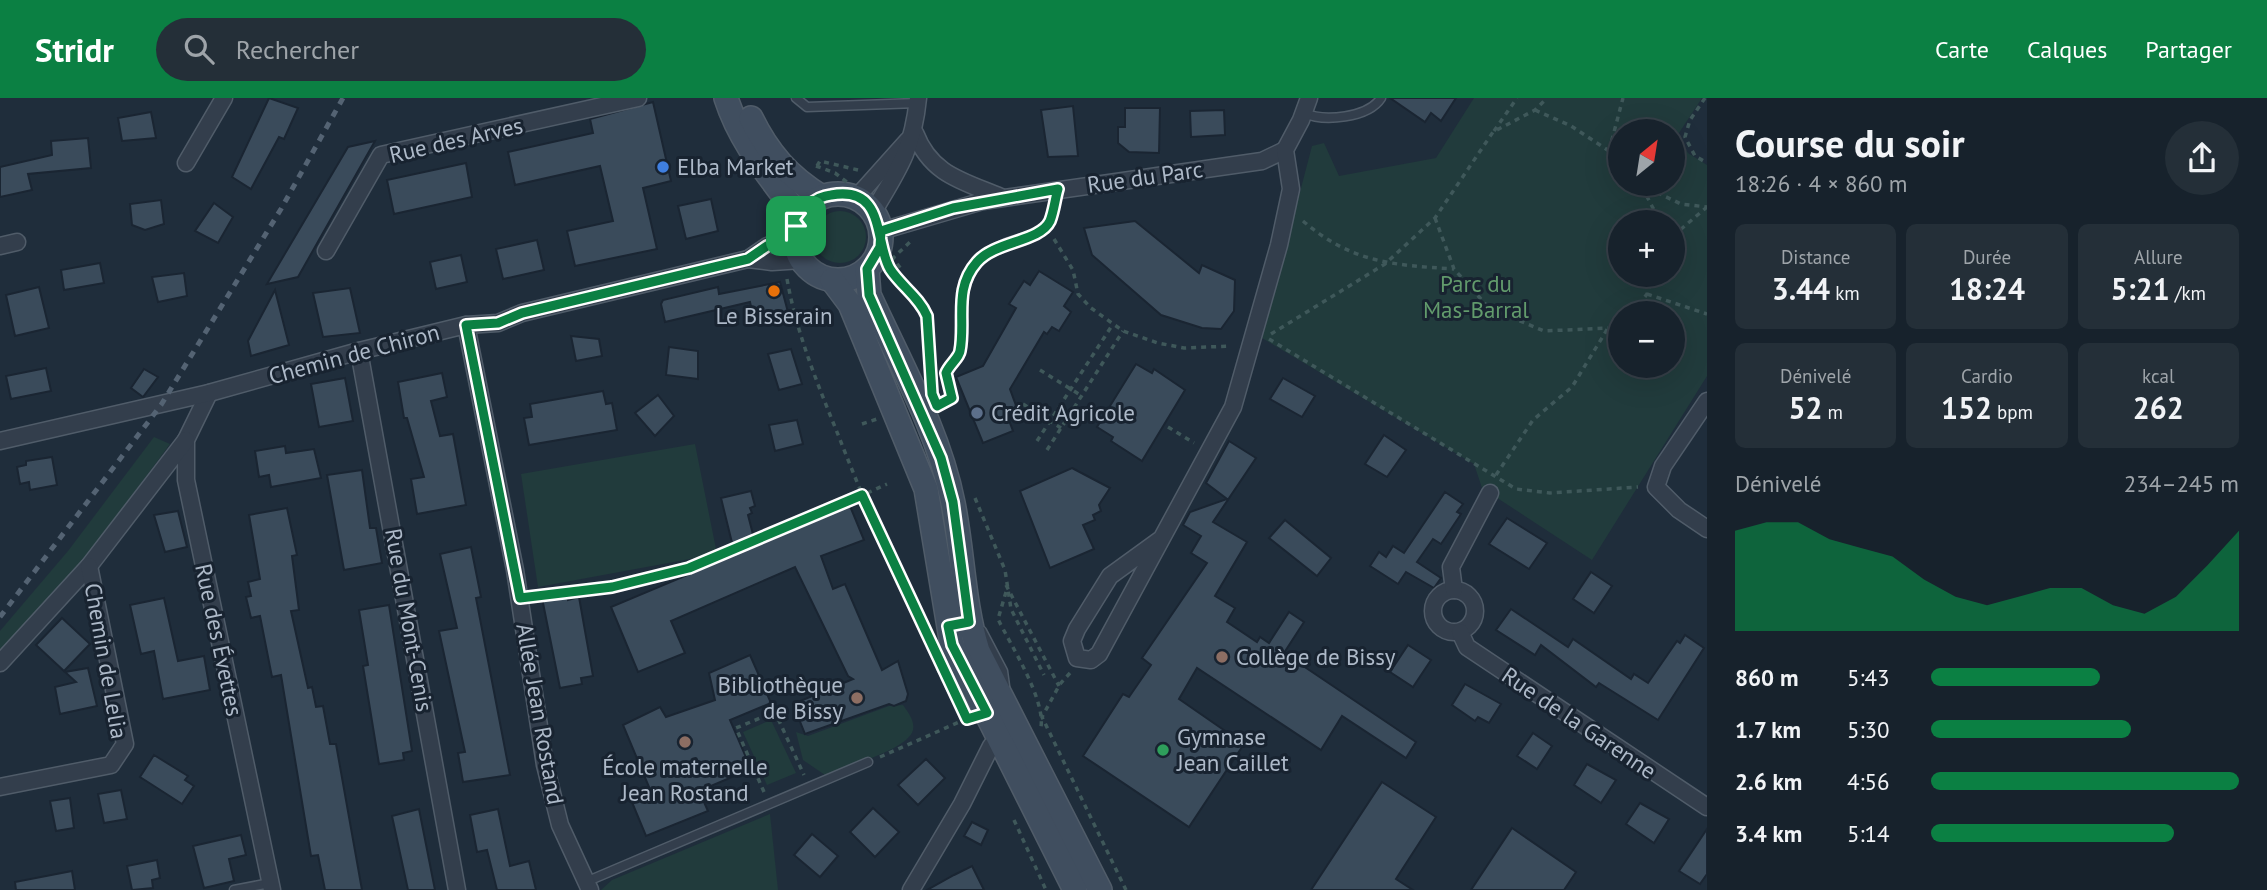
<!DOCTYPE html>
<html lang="fr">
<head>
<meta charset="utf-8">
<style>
  :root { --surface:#17222c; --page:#242f38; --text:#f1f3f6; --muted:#9ea4a9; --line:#363f48; --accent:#0b8043 }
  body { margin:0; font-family:"PT Sans",sans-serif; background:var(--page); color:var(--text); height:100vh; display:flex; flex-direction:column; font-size:26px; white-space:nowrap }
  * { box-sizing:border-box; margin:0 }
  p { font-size:23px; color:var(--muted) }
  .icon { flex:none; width:38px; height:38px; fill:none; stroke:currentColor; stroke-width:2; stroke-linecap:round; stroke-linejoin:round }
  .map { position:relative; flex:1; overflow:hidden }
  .side { display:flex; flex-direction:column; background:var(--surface); width:560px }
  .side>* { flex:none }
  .needle { width:46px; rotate:30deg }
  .controls { position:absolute; left:1608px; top:21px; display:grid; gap:14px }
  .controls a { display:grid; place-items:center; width:77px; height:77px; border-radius:50%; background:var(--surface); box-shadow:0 7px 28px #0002,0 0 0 2px var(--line); font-size:35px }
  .pin { position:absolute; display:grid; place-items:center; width:60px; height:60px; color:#fff; margin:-30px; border-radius:14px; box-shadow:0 4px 10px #0006 }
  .round { display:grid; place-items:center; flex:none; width:74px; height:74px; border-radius:37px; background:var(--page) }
  .summary { display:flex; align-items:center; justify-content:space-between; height:119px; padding:0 28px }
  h1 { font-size:38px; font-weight:600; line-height:52px }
  .metrics { display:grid; grid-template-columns:repeat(3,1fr); gap:10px; height:119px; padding:7px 28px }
  .metrics div { display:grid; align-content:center; border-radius:10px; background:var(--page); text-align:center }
  .metrics b { font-size:30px; font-weight:600 }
  .metrics small { font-size:19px; font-weight:400 }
  .metrics p { font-size:19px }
  .chart { height:196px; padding:14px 28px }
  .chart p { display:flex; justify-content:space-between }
  .chart svg { width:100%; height:126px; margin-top:7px; fill:var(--accent); opacity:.7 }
  ul { padding:0 28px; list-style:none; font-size:23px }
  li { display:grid; grid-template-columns:112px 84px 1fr; align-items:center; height:52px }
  li i { height:18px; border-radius:9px; background:var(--accent) }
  header { display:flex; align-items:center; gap:42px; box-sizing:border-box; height:98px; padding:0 35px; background:var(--accent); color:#fff }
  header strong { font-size:33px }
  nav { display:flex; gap:38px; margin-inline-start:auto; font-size:24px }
  .search { width:490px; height:63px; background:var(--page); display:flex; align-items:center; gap:18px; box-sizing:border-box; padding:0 24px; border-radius:38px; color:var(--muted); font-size:26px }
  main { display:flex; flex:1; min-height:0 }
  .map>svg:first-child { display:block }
</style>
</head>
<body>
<header>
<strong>Stridr</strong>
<div class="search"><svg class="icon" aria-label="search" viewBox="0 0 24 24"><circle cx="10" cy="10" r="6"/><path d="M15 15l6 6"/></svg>Rechercher</div>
<nav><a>Carte</a><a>Calques</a><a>Partager</a></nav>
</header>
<main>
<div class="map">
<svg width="1707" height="792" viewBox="0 0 1707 792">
  <rect width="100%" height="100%" fill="#1f2d3b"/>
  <g fill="#213b3c" fill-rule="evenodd">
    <path d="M1474 0H1702L1677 38 1688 55 1707 67V278L1592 462 1482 390 1474 366 1262 240 1312 48 1324 45 1339 78 1436 60ZM1620 33H1673V86H1620ZM1620 124H1673V177H1620ZM1620 215H1673V268H1620Z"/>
    <circle cx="840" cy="139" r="26"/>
    <path d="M154 339 170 346 83 464 0 559V533L68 453Z"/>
    <path d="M695 346 717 456 538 489 521 376Z"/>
    <path d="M903 607C908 614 915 623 913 632 908 652 844 669 825 677L803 662 796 634 808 638 889 608Z"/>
    <path d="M771 622 796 675 767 687 743 634Z"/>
    <path d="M770 716 778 792H601L612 782Z"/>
  </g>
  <g fill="#3a4b5b" stroke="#1a2532" stroke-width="2">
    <path d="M269 0 298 10 284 41 279 39 251 91 232 79Z"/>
    <path d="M1390 0H1456L1441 23 1431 15 1425 24Z"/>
    <path d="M653 4 671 83 643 90 657 151 575 168 567 133 613 123 600 68 515 87 508 54 593 35 590 21Z"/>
    <path d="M1073 8 1078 58 1048 59 1041 12Z"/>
    <path d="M1125 10H1160L1159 55 1129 54 1118 45V29H1125Z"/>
    <path d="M1224 12 1225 37 1191 39 1190 13Z"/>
    <path d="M151 14 156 40 122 43 118 20Z"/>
    <path d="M88 40 91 70 28 76 32 92 0 99V69L52 57 51 43Z"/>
    <path d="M375 43 298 179 267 186 348 49Z"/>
    <path d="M466 65 472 99 394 116 387 82Z"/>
    <path d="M711 101 718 133 686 141 678 108Z"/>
    <path d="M161 102 164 126 145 132 132 127 130 106Z"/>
    <path d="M214 105 233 119 218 145 195 133Z"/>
    <path d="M1135 123 1199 175 1202 167 1235 182 1234 213 1221 231 1202 230 1161 217 1092 157 1084 130Z"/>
    <path d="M537 142 544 172 503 181 496 151Z"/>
    <path d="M461 157 467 184 436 191 430 164Z"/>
    <path d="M100 165 104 185 64 192 61 172Z"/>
    <path d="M1039 173 1073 194 1064 208 1071 214 1059 233 1052 229 1047 236 1044 234 1010 291 1018 313 1007 317 1013 333 983 345 956 279 983 268 1016 210 1009 206 1024 183 1030 187Z"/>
    <path d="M184 175 187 198 158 204 152 179Z"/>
    <path d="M780 184 789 218 755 227 750 204 665 224 661 206 663 202 718 189 719 196Z"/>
    <path d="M39 189 49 230 15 238 6 197Z"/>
    <path d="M350 190 360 235 323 239 313 195Z"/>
    <path d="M275 192 289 247 251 258 248 243Z"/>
    <path d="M571 238 599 241 602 258 576 263Z"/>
    <path d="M669 249 698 253V281L666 277Z"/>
    <path d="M791 251 802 286 779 292 768 256Z"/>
    <path d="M1136 266 1152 275 1154 271 1185 292 1142 363 1111 343 1113 339 1097 329Z"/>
    <path d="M46 270 51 293 11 301 6 278Z"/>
    <path d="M144 271 158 279 143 299 131 290Z"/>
    <path d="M442 275 447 299 431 303 440 338 453 336 466 407 417 416 411 381 424 379 407 320H404L398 284Z"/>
    <path d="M345 280 353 323 319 329 311 286Z"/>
    <path d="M1283 280 1315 298 1302 319 1270 301Z"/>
    <path d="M603 293 606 306 612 305 617 332 529 347 524 320 532 319 530 306Z"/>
    <path d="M658 297 674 318 655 338 635 315Z"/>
    <path d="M797 322 803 346 775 353 769 327Z"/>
    <path d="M1384 337 1406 352 1387 379 1365 366Z"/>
    <path d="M1229 343 1256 360 1213 424 1247 444 1215 498 1235 510 1227 524 1257 544 1260 539 1269 545 1289 514 1304 524 1284 555 1416 644 1406 660 1342 618 1321 652 1197 570 1179 601 1244 646 1189 729 1083 658 1123 596 1129 599 1151 567 1142 560 1207 465 1191 455 1201 438 1183 427 1190 414 1227 401 1206 385Z"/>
    <path d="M285 348 286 355 314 351 321 380 271 389 269 377 259 379 255 353Z"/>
    <path d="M52 359 57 387 30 392 29 384 20 386 17 369 26 367V363Z"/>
    <path d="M1072 370 1110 390 1099 407 1101 413 1093 417 1095 422 1083 427 1094 451 1050 470 1020 393Z"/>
    <path d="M362 372 370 430H376L382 465 344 472 327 377Z"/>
    <path d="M751 393 755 408 750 410 752 415 748 417 756 448 850 408 864 442 821 458 833 491 845 486 882 572 898 563 908 596 906 603 894 608 889 606 805 636 793 606 853 581 848 578 795 469 671 523 685 555 638 574 611 509 735 457 721 400Z"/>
    <path d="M1445 394 1463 406 1457 414 1461 416 1441 446 1433 441 1417 464 1441 480 1434 490 1406 474 1398 486 1370 468 1379 454 1386 459 1393 448 1404 455Z"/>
    <path d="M287 410 297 457 292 458 299 512 291 513 308 590 312 589 316 609 323 608 330 646H336L362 792H325L318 757 311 758 281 577 272 579 260 518 251 520 246 499 251 498 248 484 260 481 249 417Z"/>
    <path d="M178 413 187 449 165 454 154 417Z"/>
    <path d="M1507 420 1547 445 1529 471 1489 446Z"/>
    <path d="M1285 422 1331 460 1317 478 1269 440Z"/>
    <path d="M471 449 481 499 476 500 510 677 463 684 458 655 465 654 439 533 457 530 440 456Z"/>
    <path d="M1591 474 1612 488 1594 515 1573 501Z"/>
    <path d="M567 496 568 502 579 499 593 578 581 580 582 586 560 590 542 500Z"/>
    <path d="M164 500 178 563 204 558 210 592 163 601 154 553 141 556 130 507Z"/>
    <path d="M389 507 412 653 403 655 404 662 379 666 363 568 368 567 359 512Z"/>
    <path d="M1511 511 1568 549 1573 541 1631 581 1634 576 1648 585 1677 543 1680 545 1685 537 1704 550 1658 622 1599 585 1596 589 1541 547 1535 557 1496 532Z"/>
    <path d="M62 520 90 546 64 573 36 547Z"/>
    <path d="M1408 547 1431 562 1413 589 1390 574Z"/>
    <path d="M750 557 771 605 730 622 751 671 699 693 708 713 646 738 629 697 649 689 623 627 660 609 666 619 715 602 709 575Z"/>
    <path d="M88 570 97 608 60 616 55 589 76 584 65 574Z"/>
    <path d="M1465 586 1501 606 1489 625 1478 619 1475 623 1452 607Z"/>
    <path d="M1533 635 1552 648 1537 671 1517 658Z"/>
    <path d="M154 657 188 678 185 682 194 688 182 706 140 679Z"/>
    <path d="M926 661 945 680 918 707 898 687Z"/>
    <path d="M1587 666 1616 682 1601 705 1574 687Z"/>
    <path d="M1382 684 1436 719 1396 781 1413 792H1311Z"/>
    <path d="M121 692 127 721 104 725 98 696Z"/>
    <path d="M70 700 74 730 56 733 50 703Z"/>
    <path d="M1640 705 1669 721 1654 745 1626 726Z"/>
    <path d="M873 710 899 734 875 759 850 734Z"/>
    <path d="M419 711 435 792H408L392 718Z"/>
    <path d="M498 711 510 768 529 763 536 792H497L487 752 477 754 470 717Z"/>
    <path d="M972 724 988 732 981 747 964 738Z"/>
    <path d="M1512 730 1576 774 1564 792H1471Z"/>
    <path d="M1707 731V776L1700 786 1679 773Z"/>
    <path d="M812 736 838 758 820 779 794 757Z"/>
    <path d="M241 737 246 757 229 761 234 783 204 790 193 748Z"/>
    <path d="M157 762 160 780 152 782 153 790 132 792 127 768Z"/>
    <path d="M972 768 984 792H927L954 777Z"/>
    <path d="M72 773 75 792H16L15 784Z"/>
  </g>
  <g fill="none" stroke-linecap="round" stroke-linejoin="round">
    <g stroke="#505c69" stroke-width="11">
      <g id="lane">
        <path d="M796 0 807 9 918 5"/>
        <path d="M1304 15C1324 24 1368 20 1381 0"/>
        <path d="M960 255C959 204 959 157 1018 141 1030 138 1043 137 1050 123 1054 114 1055 101 1057 91"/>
        <path d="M982 533 1003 573 1005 588"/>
        <path d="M588 783 868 664"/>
        <path d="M234 792 270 785"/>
      </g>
    </g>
    <g stroke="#505c69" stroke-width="19">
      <g id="street">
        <path d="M915 35C931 77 963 83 1001 99"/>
        <path d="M186 65 224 0"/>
        <path d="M856 100 908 42"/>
        <path d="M873 114C899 71 913 51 918 0"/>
        <path d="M881 133 983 103 1262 63 1285 52"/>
        <path d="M0 148 17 144"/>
        <path d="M326 153 381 57 638 0"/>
        <path d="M748 161 767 148 795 137"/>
        <path d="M466 227 515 472 545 667 560 727 590 792"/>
        <path d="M359 253 457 792"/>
        <path d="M209 295 186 342V382L272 792"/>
        <path d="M1707 303 1663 368 1656 389 1679 412 1707 431"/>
        <path d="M0 343 209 295 359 253 466 227 498 225 522 215 748 161 772 164 802 162"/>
        <path d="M1161 441 1110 478 1077 531 1072 543 1077 560 1091 562 1099 556 1233 309 1279 147 1291 91 1285 52 1301 22 1309 0"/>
        <circle cx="1454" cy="513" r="21"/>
        <path d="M1454 492 1451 469 1490 395"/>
        <path d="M1460 534 1467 549 1707 709"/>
        <path d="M0 565 89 468 186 342"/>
        <path d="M0 689 111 667 125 646 89 468"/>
        <path d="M911 792 962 706 991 648 1008 641"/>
      </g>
    </g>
    <g stroke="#505c69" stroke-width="26">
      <g id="secondary">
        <path d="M726 0C741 47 772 81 800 120"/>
        <path d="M751 20C768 55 789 79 822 99"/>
        <circle cx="838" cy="139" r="43"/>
        <path d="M867 171 869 197C899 263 939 333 953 405 963 454 963 505 978 553L1100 792"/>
        <path d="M832 182 850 206 926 391 952 547 1075 792"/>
      </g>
    </g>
    <g stroke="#3f585a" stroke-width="3.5" stroke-dasharray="5 5" stroke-linecap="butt">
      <path d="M1705 0 1690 22 1685 39 1695 58 1707 65"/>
      <path d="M1535 12 1571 28 1609 53"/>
      <path d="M1494 33 1517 0"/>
      <path d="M816 68 835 75 848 85"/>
      <path d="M817 68 820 63 858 72"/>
      <path d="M1620 69 1609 53 1623 0"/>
      <path d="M1639 86 1681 106 1707 109"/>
      <path d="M1642 89 1654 112 1657 124"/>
      <path d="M1435 120 1454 171 1489 210 1544 233 1608 230"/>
      <path d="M1303 123C1352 165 1393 167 1454 171"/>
      <path d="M1673 138 1707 109"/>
      <path d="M1054 141 1073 172 1078 196 1091 210 1123 233 1158 245 1184 250 1231 248"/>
      <path d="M888 167 923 208 927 218 931 275"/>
      <path d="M895 177 901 171 893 160 910 144"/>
      <path d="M787 181C797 237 818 287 839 339 866 408 895 475 928 541"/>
      <path d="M1647 196 1707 216"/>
      <path d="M1633 215 1647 196 1653 177"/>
      <path d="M794 216 815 213"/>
      <path d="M1271 236 1385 166 1435 120 1493 34 1535 12 1547 0"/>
      <path d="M1269 241 1516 391 1550 395 1638 389"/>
      <path d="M1040 272 1082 298"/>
      <path d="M942 306 952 300 945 284 950 265"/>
      <path d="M1023 306 1061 330"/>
      <path d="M862 326 877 321"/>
      <path d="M1168 329 1194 345"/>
      <path d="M1037 343 1113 226"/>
      <path d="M1047 352 1123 233"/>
      <path d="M1496 377 1533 322 1572 289 1608 230 1620 222"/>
      <path d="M975 400 1005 472 1011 511 1044 577"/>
      <path d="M1006 487 1059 588"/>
      <path d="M1006 494 998 521C1011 548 1045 600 1041 629"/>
      <path d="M535 498C570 493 606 491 641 483 726 463 808 422 887 386"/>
      <path d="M937 570 961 618"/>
      <path d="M1070 575 1060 586 1042 619 1126 792"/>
      <path d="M880 659 966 621"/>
      <path d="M764 694 736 630 775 614 804 677"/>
      <path d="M1014 722 1046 792"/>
    </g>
    <use href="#lane" stroke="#333e4c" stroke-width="8"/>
    <use href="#street" stroke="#333e4c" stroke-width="16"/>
    <use href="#secondary" stroke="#404e5f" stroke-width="23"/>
    <path stroke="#546373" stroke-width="5" stroke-dasharray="7 7" stroke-linecap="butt" d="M0 519 161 307 281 111 343 0"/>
  </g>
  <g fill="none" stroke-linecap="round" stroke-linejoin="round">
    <g stroke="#fff" stroke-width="14">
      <path id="route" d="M796 128 795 137 767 148 748 161 522 215 498 225 466 227 520 500 612 489 689 470 862 397 967 621 987 615 952 547 948 528 969 524 953 404 941 360 869 197 867 171 880 149 881 133 953 110 1058 91C1055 101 1054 113 1050 123 1040 144 995 143 977 164 953 191 966 222 960 253 959 260 949 267 946 275L952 300 937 308 932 296 927 218C919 199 901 188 890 171 874 144 886 87 831 97 813 99 802 113 796 128"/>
    </g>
    <use href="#route" stroke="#0b8043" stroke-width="9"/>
  </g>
  <circle fill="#3f7fe0" stroke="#182330" stroke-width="2.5" cx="663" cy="69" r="7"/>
  <circle fill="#e8710a" stroke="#182330" stroke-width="2.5" cx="774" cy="193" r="7"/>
  <circle fill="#5c6f8a" stroke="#182330" stroke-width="2.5" cx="977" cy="315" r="7"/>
  <g fill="#8d6e63" stroke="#182330" stroke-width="2.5">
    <circle cx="1222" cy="559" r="7"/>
    <circle cx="857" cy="600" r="7"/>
    <circle cx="685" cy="644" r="7"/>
  </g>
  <circle fill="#2e9e5b" stroke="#182330" stroke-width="2.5" cx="1163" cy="652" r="7"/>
  <g text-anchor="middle" stroke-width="6" stroke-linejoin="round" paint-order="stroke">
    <g font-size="23" fill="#adb9c8" stroke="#182330">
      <text transform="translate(456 42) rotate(-13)" y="8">Rue des Arves</text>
      <text transform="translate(1145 79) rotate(-8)" y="8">Rue du Parc</text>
      <text transform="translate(354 256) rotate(-15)" y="8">Chemin de Chiron</text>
      <text transform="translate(409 522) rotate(80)" y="8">Rue du Mont-Cenis</text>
      <text transform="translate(219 542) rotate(78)" y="8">Rue des Évettes</text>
      <text transform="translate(106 563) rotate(80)" y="8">Chemin de Lelia</text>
      <text transform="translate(540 616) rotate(80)" y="8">Allée Jean Rostand</text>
      <text transform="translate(1579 625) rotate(34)" y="8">Rue de la Garenne</text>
    </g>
    <g font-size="23" fill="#adb9c8" stroke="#182330" text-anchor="start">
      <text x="677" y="77">Elba Market</text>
      <text x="774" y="226" text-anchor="middle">Le Bisserain</text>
      <text x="991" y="323">Crédit Agricole</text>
      <text x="1236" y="567">Collège de Bissy</text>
      <text x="843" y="595" text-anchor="end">Bibliothèque<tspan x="843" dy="26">de Bissy</tspan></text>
      <text x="1177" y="647">Gymnase<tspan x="1177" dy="26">Jean Caillet</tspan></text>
      <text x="685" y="677" text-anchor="middle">École maternelle<tspan x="685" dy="26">Jean Rostand</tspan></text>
    </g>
    <g font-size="23" fill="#629b6c" stroke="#182330">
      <text x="1476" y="194">Parc du<tspan x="1476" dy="26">Mas-Barral</tspan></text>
    </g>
  </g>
</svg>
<div class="controls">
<a><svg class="needle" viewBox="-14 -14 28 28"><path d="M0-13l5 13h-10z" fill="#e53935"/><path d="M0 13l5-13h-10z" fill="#9ea4a9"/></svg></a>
<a>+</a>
<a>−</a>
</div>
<div class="pin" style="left:796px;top:128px;background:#1e9e55"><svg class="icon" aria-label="arrive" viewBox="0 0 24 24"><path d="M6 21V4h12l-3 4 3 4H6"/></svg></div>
</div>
<section class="side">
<div class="summary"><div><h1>Course du soir</h1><p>18:26 · 4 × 860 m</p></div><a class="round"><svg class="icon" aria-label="share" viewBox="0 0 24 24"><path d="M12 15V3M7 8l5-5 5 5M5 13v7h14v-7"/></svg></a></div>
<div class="metrics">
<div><p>Distance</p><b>3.44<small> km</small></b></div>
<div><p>Durée</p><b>18:24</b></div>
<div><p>Allure</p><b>5:21<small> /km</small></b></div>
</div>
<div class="metrics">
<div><p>Dénivelé</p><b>52<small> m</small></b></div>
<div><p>Cardio</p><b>152<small> bpm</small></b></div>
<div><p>kcal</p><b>262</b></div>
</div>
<div class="chart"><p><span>Dénivelé</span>234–245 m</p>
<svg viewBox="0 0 160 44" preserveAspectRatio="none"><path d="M0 44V9L10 6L20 6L30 12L40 15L50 18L60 26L70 32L80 35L90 32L100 29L110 29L120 35L130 38L140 32L150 21L160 9V44z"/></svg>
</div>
<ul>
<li><b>860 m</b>5:43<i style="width:55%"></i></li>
<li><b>1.7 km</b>5:30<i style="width:65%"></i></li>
<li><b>2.6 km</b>4:56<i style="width:100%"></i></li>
<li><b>3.4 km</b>5:14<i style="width:79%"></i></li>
</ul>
</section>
</main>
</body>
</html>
